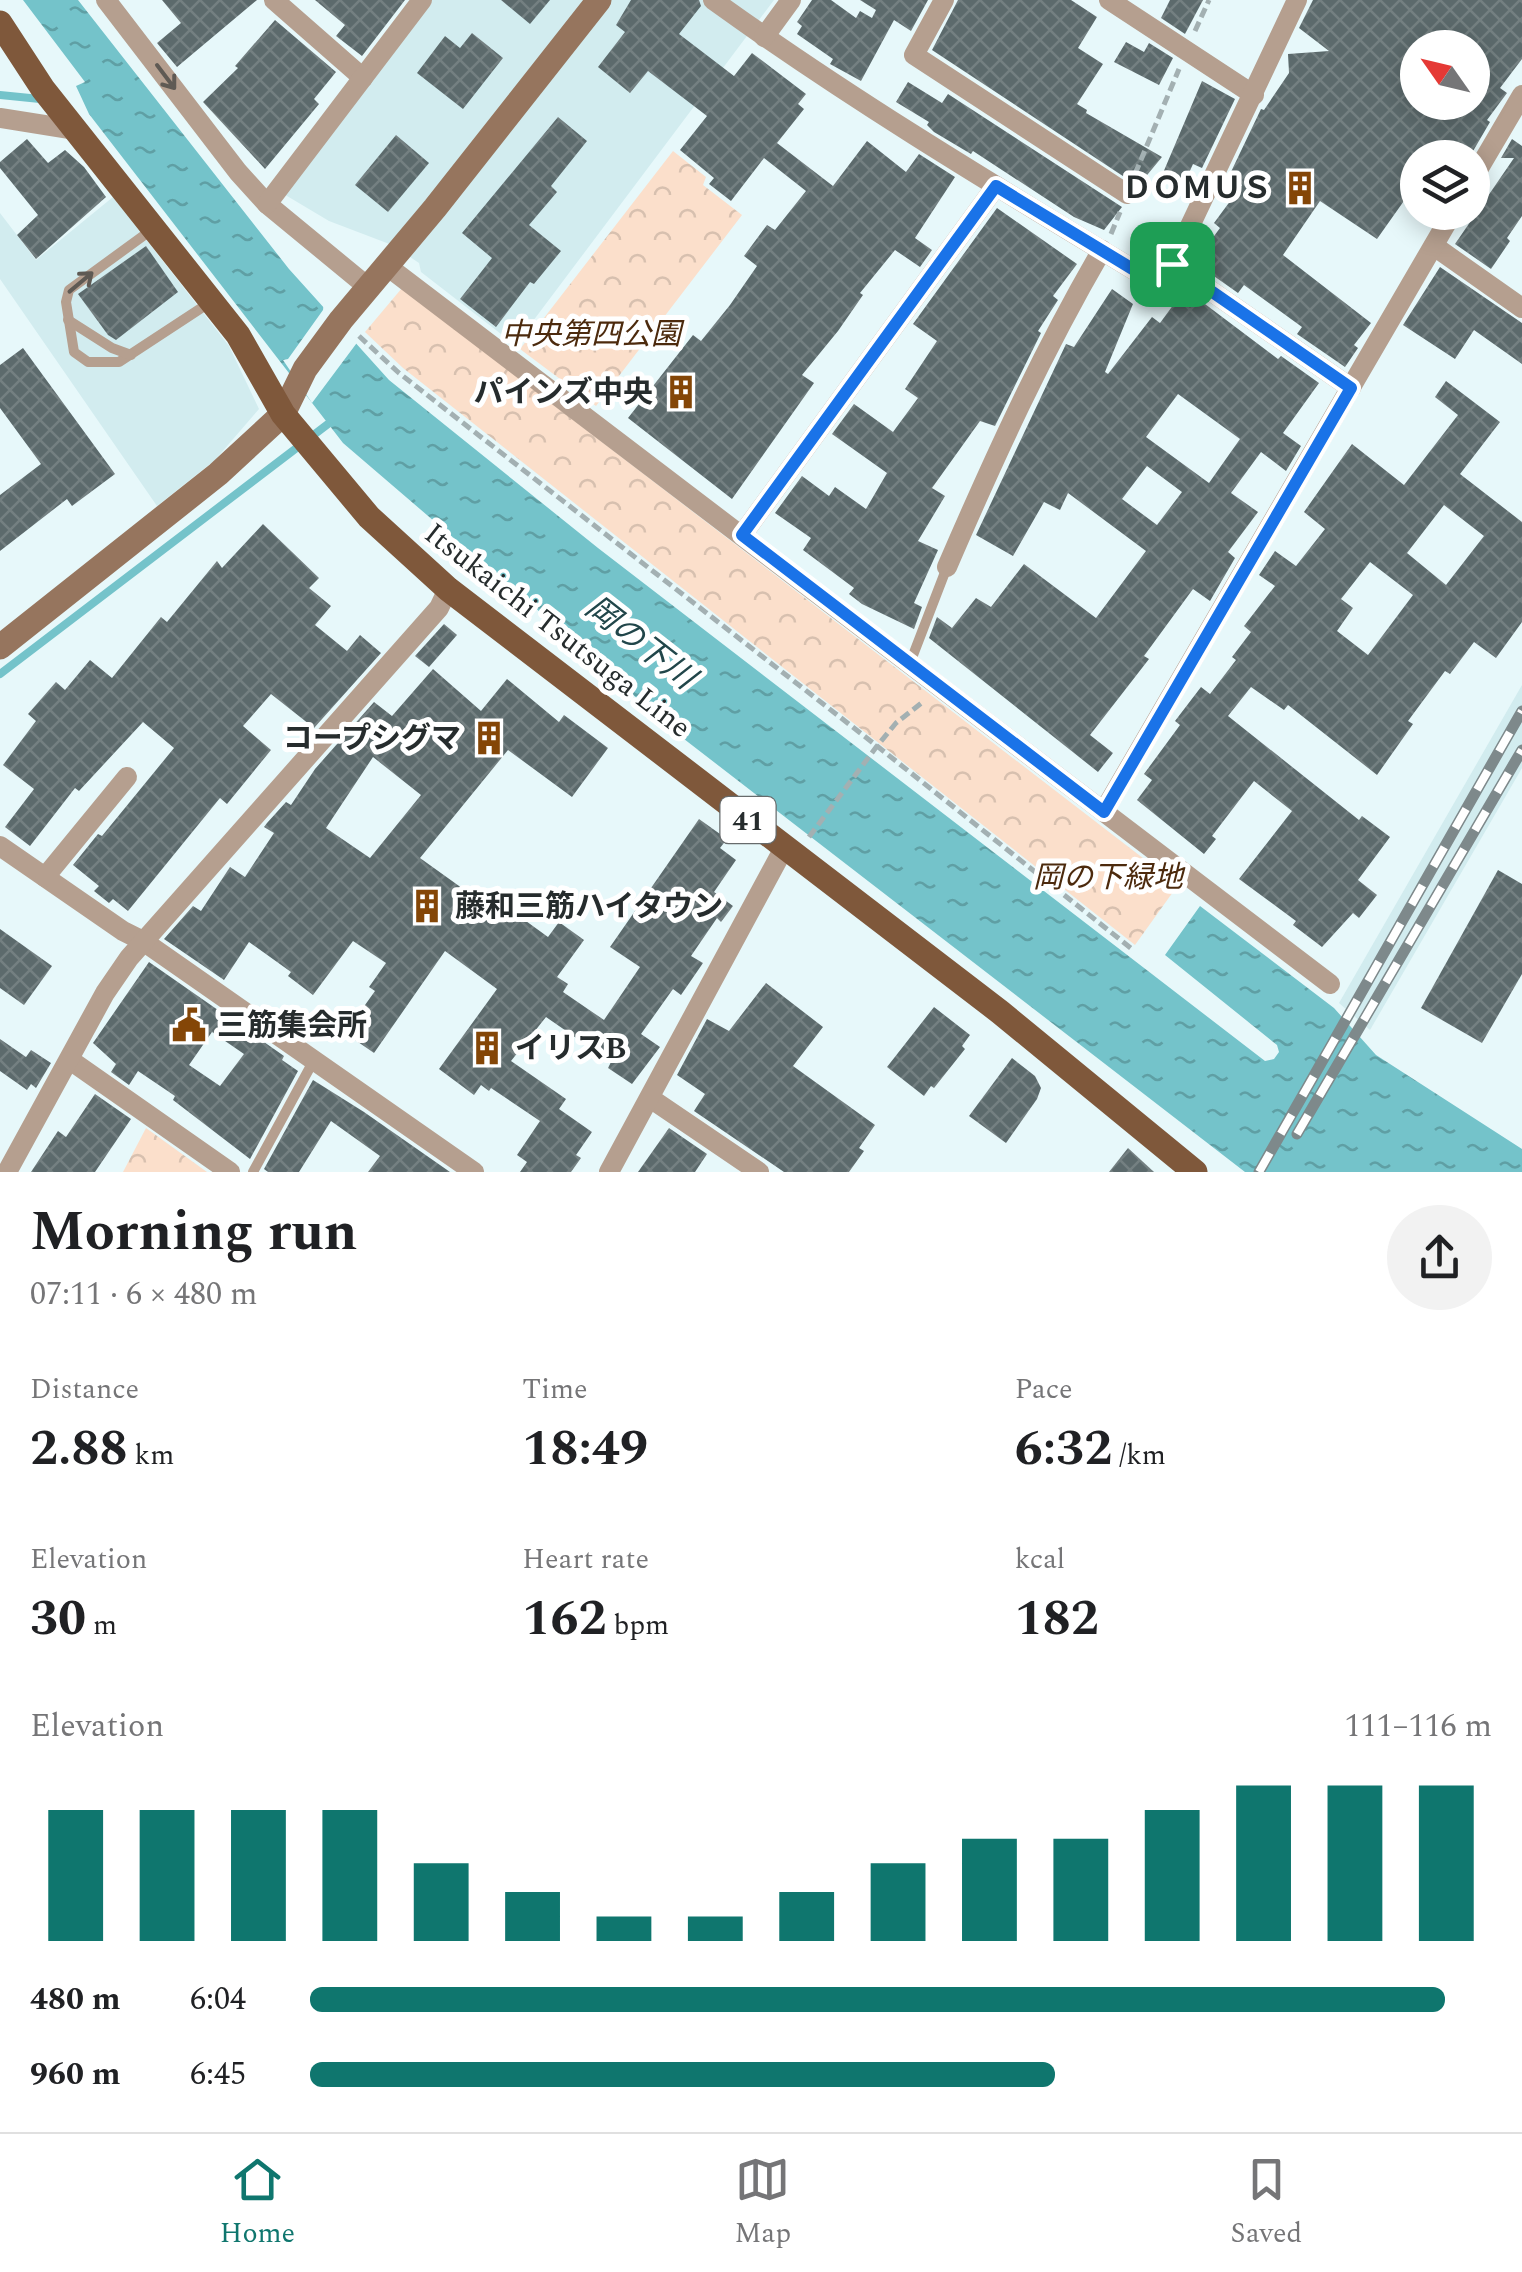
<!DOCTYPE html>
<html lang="en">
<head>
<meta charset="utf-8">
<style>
  :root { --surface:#fff; --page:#f2f2f2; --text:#202124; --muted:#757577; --line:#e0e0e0; --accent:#0f766e }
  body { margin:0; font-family:Spectral,"Noto Sans JP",serif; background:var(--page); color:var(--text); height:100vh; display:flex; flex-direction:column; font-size:38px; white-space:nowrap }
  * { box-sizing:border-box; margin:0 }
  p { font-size:32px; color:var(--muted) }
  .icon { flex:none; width:55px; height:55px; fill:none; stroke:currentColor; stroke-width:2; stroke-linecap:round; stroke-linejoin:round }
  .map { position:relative; height:1172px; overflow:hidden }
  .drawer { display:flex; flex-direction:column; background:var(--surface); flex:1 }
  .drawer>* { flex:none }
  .needle { width:65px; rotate:304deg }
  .buttons { position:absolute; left:1400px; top:30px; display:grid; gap:20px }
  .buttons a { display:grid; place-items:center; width:90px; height:90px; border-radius:50%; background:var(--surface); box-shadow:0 5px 25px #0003; font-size:50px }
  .pin { position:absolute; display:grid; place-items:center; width:85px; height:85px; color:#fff; margin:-42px; border-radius:20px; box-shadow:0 5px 15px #0006 }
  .round { display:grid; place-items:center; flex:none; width:105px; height:105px; border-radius:52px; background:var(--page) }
  .summary { display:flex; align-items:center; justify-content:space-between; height:170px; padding:0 30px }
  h1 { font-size:55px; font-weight:700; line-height:75px }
  .metrics { display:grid; grid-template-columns:repeat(3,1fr); gap:15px; height:170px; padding:10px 30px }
  .metrics div { display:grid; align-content:center }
  .metrics b { font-size:50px; font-weight:700 }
  .metrics small { font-size:28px; font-weight:400 }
  .metrics p { font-size:28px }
  .chart { height:280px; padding:20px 30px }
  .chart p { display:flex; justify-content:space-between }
  .chart svg { width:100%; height:180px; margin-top:10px; stroke:var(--accent); stroke-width:6 }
  ul { padding:0 30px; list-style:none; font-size:32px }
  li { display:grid; grid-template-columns:160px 120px 1fr; align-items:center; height:75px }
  li i { height:25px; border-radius:12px; background:var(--accent) }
  .tab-bar { display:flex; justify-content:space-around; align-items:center; height:140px; border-top:2px solid var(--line); background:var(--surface); font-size:28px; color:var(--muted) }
  .tab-bar a { display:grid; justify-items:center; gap:5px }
  .tab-bar .selected { color:var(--accent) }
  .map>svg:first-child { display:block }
</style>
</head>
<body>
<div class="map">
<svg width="1522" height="1172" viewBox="0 0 1522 1172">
  <defs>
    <pattern id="forest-crowns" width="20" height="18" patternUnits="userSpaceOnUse" patternTransform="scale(2.5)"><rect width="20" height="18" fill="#fbdfcb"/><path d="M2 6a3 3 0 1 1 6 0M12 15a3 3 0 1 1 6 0" fill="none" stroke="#d7c0af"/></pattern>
    <pattern id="water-ripples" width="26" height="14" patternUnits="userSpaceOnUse" patternTransform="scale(2.5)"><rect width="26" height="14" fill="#74c3ca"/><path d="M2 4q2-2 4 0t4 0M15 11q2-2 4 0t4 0" fill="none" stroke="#5f9fa4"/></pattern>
    <pattern id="building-cross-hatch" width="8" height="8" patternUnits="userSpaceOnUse" patternTransform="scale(2.5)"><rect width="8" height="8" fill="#5c6a6c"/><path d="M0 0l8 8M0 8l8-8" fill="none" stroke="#748081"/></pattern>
  </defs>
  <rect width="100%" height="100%" fill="#e7f8fa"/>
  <g fill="#d2ecef">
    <path d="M427 0H774L515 345 421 272 419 263 392 245 329 221 282 193Z"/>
    <path d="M113 197 229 346 259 409 215 460 157 506 0 279V213L36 260Z"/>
    <path d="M1522 685V768L1370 1030 1339 1003Z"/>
  </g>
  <g fill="url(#forest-crowns)">
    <path d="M673 151 706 177 703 185 742 215 596 406 520 349Z"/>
    <path d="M402 288 1178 885 1135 945 403 368 365 332Z"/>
    <path d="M146 1128 207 1172H123Z"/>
  </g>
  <path fill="url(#water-ripples)" d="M23 0H78L289 269 389 380 598 548 1265 1061 1274 1059 1279 1052 1277 1045 1165 955 1200 906 1334 1008 1376 1055 1522 1149V1172H1245L662 722 596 660 343 443 89 114 76 86 85 82Z"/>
  <path fill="#e7f8fa" d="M324 301 359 340 312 403 283 360 288 359 323 310Z"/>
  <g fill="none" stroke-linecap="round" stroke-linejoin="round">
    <g stroke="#74c3ca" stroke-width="8">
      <path d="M0 95 40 99"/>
      <path d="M0 674 328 424"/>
    </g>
  </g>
  <g fill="url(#building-cross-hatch)" fill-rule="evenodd">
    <path d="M162 0H257L177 67 157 43 181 23Z"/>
    <path d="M315 0H405L362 56 336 36 345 25Z"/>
    <path d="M501 0H550L530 24Z"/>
    <path d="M631 0H699L701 6 679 34 734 76 752 53 806 94 798 104 804 109 777 143 833 186 867 141 906 172 919 154 955 177 915 238 932 250 920 267 895 250 860 293 863 295 838 331 802 375 814 383 732 499 628 418 693 335 701 341 730 305 757 266 744 256 767 225 775 230 806 191 764 158 731 201 709 184 714 178 680 150 707 116 648 71 630 93 598 67 625 32 616 25Z"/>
    <path d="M812 0H831L856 18 860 11 872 18 876 10 860 0H928L911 31 894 20 861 81 830 64 833 59 797 34 802 26 797 22Z"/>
    <path d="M958 0H1071L1097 17 1078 48 1103 64 1077 104 1087 110 1086 113 1162 157 1138 186 932 50Z"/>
    <path d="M1170 0H1203L1185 34 1161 18Z"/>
    <path d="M1313 0H1522V59L1500 88 1507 93 1487 120 1490 122 1469 158H1418V181L1377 239 1320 201 1283 255 1371 323 1354 345 1358 348 1345 367 1297 334 1302 327 1244 285 1238 293 1201 267 1203 264 1197 259 1220 228 1214 223 1242 185 1229 176 1261 109 1264 110 1289 73 1288 54 1329 51 1299 28ZM1418 48H1472V102H1418Z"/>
    <path d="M275 20 336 72 314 99 319 104 265 169 203 102 238 68 235 66Z"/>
    <path d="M472 33 503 58 463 109 417 73 445 36 460 48Z"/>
    <path d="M1126 42 1144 52 1149 43 1173 58 1159 85 1114 62Z"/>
    <path d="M1202 81 1235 99 1202 168 1193 164 1182 189 1160 180Z"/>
    <path d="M908 82 942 103 948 94 1122 207 1104 230 1074 217 973 151 971 154 934 132 927 125 929 122 896 102Z"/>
    <path d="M558 117 587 141 551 186 557 192 529 225 561 251 534 284 530 282 496 327 460 299 492 258 462 233Z"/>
    <path d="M396 135 429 163 388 212 355 185Z"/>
    <path d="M27 139 48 163 65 150 84 167 106 197 36 259 17 235 38 215 0 168V162Z"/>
    <path d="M1512 139 1522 146V216L1507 238 1510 241 1491 269 1455 244 1514 158H1501Z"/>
    <path d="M997 208 1077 264 1053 296 1058 300 1038 331 1041 333 995 426 980 421 932 488 945 496 918 541 938 550 914 603 922 607 914 629 862 604 849 594 854 588 803 550 811 538 775 513 802 476 829 496 835 487 866 509 887 473 832 434 854 404 893 432 918 398 905 389 937 341 913 324Z"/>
    <path d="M1141 225 1163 234 1151 262 1130 251Z"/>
    <path d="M146 246 178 292 116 340 108 335 78 294Z"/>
    <path d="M1440 267 1522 323V364L1474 330 1455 359 1403 325Z"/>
    <path d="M1112 289 1133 304 1105 372 1108 374 1152 317 1160 323 1185 289 1278 359 1281 356 1319 383 1283 433 1301 446 1286 471 1261 452 1231 493 1258 512 1228 552 1235 558 1210 601 1193 589 1144 656 1149 659 1090 735 1113 753 1098 772 929 638 937 617 952 628 976 598 991 607 1024 564 1096 618 1146 551 1068 493 1060 510 1044 502 1013 556 976 535 1066 344 1074 347ZM1178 394 1240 439 1209 483 1146 437ZM1147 466 1182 492 1157 525 1122 499Z"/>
    <path d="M23 348 115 474 72 506 67 499 0 551V495L41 464 0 408V365Z"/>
    <path d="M1446 381 1500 422 1460 474 1522 522V622L1496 658 1474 642 1450 674 1445 671 1408 721 1413 724 1377 775 1288 705 1284 710 1251 687 1228 716 1359 820 1362 816 1390 837 1358 880 1377 895 1359 918 1353 913 1322 947 1293 925 1296 921 1239 879 1292 811 1254 781 1212 836 1216 839 1204 854 1137 800 1152 780 1144 774 1180 725 1175 721 1201 687 1210 694 1236 660 1232 657 1251 632 1244 626 1275 586 1259 575 1275 551 1296 566 1325 529 1304 512 1352 444 1404 485 1458 415 1435 397ZM1444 505 1484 536 1446 585 1407 553ZM1370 562 1413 595 1368 655 1337 631 1353 608 1341 599Z"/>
    <path d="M263 524 319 578 309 588 331 606 315 625 347 651 360 635 381 653 314 728 271 694 243 726 271 750 227 804 220 798 128 911 113 899 109 903 94 891 99 886 73 865 98 834 102 836 174 748 143 722 79 791 75 788 30 846 5 827 34 789 3 765 36 721 28 714 56 682 65 690 90 660 112 678 161 617 167 622 217 561 222 568Z"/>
    <path d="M444 624 457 635 429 667 415 656Z"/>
    <path d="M433 669 481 711 507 679 559 722 564 715 608 748 572 797 508 750 420 858 480 901 486 892 548 937 559 922 584 940 557 977 568 984 563 992 604 1020 640 967 610 947 699 819 727 839 720 848 736 860 714 892 733 906 721 922 717 918 691 956 703 963 681 995 673 989 641 1034 660 1047 632 1084 608 1068 611 1062 546 1017 511 1061 566 1099 559 1109 592 1132 576 1155 581 1158 571 1172H520L527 1162 517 1155 540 1121 491 1088 489 1091 481 1085 474 1095 439 1069 497 989 445 951 374 1053 345 1033 375 991 369 987 386 963 353 941 313 995 288 976 291 972 249 942 224 980 164 939 193 906 201 911 230 867 245 877 274 833 264 827 267 823 286 802 291 805 315 769 374 702 392 716ZM373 757 421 795 370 858 326 828Z"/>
    <path d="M1498 870 1522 884V974L1482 1043 1421 1008Z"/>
    <path d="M0 929 52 966 24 1005 0 988Z"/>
    <path d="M149 962 284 1056 282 1060 298 1071 250 1159 173 1100 175 1096 138 1071 129 1085 111 1072 116 1064 93 1043ZM212 1032 244 1054 220 1086 189 1065Z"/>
    <path d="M766 983 823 1027 793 1066 875 1125 859 1148 864 1151 849 1172H784L694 1111 705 1094 677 1075 707 1019 729 1031Z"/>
    <path d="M934 1007 970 1035 962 1046 965 1049 934 1088 931 1086 924 1096 887 1067Z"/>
    <path d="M0 1039 26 1057 31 1050 51 1063 36 1088 31 1084 27 1090 0 1071Z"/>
    <path d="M1012 1058 1035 1076 1041 1088 1037 1099 1006 1143 969 1116Z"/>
    <path d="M313 1080 364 1112 450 1172H368L380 1156 331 1121 299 1172H268L264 1169Z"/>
    <path d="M95 1094 131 1119 95 1172H31L58 1131 66 1137Z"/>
    <path d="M669 1128 707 1154 695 1172H638Z"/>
    <path d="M1128 1148 1154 1172H1109Z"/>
  </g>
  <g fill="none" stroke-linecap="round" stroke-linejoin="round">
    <g stroke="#a3b0b2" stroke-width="5" stroke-dasharray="10 5" stroke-linecap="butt">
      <path d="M1195 31 1209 0"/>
      <path d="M1135 174 1179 69"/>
      <path d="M1111 234 1120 212"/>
      <path d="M359 336 399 373 877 746 1132 949"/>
      <path d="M809 837 877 746 896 723 924 701"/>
    </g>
    <g stroke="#b59f8f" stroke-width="10">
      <path d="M154 228 69 290 66 302 74 352 88 362H119L212 301"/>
      <path d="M68 320 112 348 131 355"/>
      <path d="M910 663 947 567"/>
      <path d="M253 1172 314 1060"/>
    </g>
    <g stroke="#b59f8f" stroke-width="20">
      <path d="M106 0 238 172 267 204 369 288"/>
      <path d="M274 0 363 78"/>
      <path d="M713 0C853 101 1002 190 1149 279L1163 280 1172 264"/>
      <path d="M944 0 914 55 1127 194"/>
      <path d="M1109 0 1254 95"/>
      <path d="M1297 0 1172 264 1351 388"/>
      <path d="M764 37 791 0"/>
      <path d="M0 118 76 130"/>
      <path d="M1472 180 1522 95"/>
      <path d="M267 204 422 0"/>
      <path d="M1434 246 1522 308"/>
      <path d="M387 266 1330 984"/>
      <path d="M742 535 996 186"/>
      <path d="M947 567C994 458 1042 353 1102 250"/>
      <path d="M1104 811 1453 212"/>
      <path d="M0 846 123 931 143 941 474 1172"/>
      <path d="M45 877 127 777"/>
      <path d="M70 1060 230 1172"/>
      <path d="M650 1098 759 1172"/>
      <path d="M7 1172 105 993 129 958 439 608 448 589"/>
      <path d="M609 1172 784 848"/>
    </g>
    <path stroke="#96755e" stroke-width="25" d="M0 647 218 474 283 414 305 369 341 320 435 208 599 0"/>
    <path stroke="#7f583b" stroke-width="25" d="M0 23 43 89 238 335 283 414 369 517 448 589 1000 1012 1195 1172"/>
    <g stroke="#7e898b" stroke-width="11">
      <g id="rail">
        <path d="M1297 1134 1522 750"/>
        <path d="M1259 1172 1522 711"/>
      </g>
    </g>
    <use href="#rail" stroke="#fff" stroke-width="8" stroke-dasharray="22" stroke-linecap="butt"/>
  </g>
  <defs><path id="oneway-shaft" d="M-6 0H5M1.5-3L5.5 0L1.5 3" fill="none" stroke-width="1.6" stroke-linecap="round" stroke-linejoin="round" transform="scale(2.5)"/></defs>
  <g stroke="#5f5a54">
    <use href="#oneway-shaft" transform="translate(166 77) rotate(53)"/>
    <use href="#oneway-shaft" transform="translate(81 282) rotate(-40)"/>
  </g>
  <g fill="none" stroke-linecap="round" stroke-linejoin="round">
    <g stroke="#fff" stroke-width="20">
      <path id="route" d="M996 186 1149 279 1163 280 1172 264 1351 388 1104 812 742 535Z"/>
    </g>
    <use href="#route" stroke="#1a73e8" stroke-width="12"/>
  </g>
  <defs>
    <g id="building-bare" transform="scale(2.7)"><path d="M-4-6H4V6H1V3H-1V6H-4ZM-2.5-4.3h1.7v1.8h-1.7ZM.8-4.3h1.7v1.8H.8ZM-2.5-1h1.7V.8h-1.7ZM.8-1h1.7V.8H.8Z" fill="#844607" stroke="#fff" stroke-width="2.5" paint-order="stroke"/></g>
    <g id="civic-bare" transform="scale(2.7)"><path d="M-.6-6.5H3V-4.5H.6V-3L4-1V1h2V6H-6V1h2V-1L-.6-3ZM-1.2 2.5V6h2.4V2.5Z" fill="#844607" stroke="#fff" stroke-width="2.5" paint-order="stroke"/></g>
  </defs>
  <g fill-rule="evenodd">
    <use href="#building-bare" x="1300" y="188"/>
    <use href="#building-bare" x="681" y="392"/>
    <use href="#building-bare" x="489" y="738"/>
    <use href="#building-bare" x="427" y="906"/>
    <use href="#civic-bare" x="189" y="1025"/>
    <use href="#building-bare" x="487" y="1048"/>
  </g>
  <g text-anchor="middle" stroke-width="10" stroke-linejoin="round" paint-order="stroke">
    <rect fill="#fff" stroke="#676b6c" stroke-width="2.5" x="720.5" y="797" width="55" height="46" rx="8"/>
    <g font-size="28" font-weight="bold" fill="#262c2d">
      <text x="748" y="830">41</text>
    </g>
    <g font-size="30" font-weight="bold" fill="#262c2d" stroke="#fff" text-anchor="end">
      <text x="1272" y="198">ＤＯＭＵＳ</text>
      <text x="653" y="402">パインズ中央</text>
      <text x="461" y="748">コープシグマ</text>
      <text x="455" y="916" text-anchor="start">藤和三筋ハイタウン</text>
      <text x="217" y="1035" text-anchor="start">三筋集会所</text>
      <text x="515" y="1058" text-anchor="start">イリスB</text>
    </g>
    <g font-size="30" font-style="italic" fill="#4c2a0d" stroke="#fff">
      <text x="591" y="344">中央第四公園</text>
      <text x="1108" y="887">岡の下緑地</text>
    </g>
    <g font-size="30" fill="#262c2d" stroke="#fff">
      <text transform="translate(558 630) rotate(38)" y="10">Itsukaichi Tsutsuga Line</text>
    </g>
    <g font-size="32" font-style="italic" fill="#21464a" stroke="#fff">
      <text transform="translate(641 642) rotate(38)" y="11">岡の下川</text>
    </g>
  </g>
</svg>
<div class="buttons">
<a><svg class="needle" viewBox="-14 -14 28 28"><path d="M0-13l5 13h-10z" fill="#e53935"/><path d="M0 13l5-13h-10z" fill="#757577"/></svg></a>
<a><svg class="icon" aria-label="layers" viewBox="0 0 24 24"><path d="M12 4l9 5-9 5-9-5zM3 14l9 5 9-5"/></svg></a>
</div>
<div class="pin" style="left:1172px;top:264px;background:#1e9e55"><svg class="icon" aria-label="arrive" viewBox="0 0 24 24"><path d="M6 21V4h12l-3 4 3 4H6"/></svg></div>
</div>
<section class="drawer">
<div class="summary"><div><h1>Morning run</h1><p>07:11 · 6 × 480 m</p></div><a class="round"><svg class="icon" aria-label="share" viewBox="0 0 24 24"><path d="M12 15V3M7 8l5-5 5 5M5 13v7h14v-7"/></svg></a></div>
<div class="metrics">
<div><p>Distance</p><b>2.88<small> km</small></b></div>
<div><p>Time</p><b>18:49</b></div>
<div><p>Pace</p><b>6:32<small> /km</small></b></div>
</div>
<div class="metrics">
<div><p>Elevation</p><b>30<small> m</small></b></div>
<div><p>Heart rate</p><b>162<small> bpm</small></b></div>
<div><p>kcal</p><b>182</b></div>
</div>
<div class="chart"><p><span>Elevation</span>111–116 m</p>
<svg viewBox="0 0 160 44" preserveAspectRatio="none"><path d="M5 44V12M15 44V12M25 44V12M35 44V12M45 44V25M55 44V32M65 44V38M75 44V38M85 44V32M95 44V25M105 44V19M115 44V19M125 44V12M135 44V6M145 44V6M155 44V6"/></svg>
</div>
<ul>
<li><b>480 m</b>6:04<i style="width:96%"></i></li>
<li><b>960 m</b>6:45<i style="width:63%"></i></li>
</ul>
</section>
<nav class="tab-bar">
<a class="selected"><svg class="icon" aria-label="home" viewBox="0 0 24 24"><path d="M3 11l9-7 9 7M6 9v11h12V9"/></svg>Home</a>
<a><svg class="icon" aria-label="map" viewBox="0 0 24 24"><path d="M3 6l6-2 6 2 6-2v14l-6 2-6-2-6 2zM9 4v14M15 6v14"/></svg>Map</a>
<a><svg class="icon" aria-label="saved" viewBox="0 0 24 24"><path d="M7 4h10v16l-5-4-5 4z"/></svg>Saved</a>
</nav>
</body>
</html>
